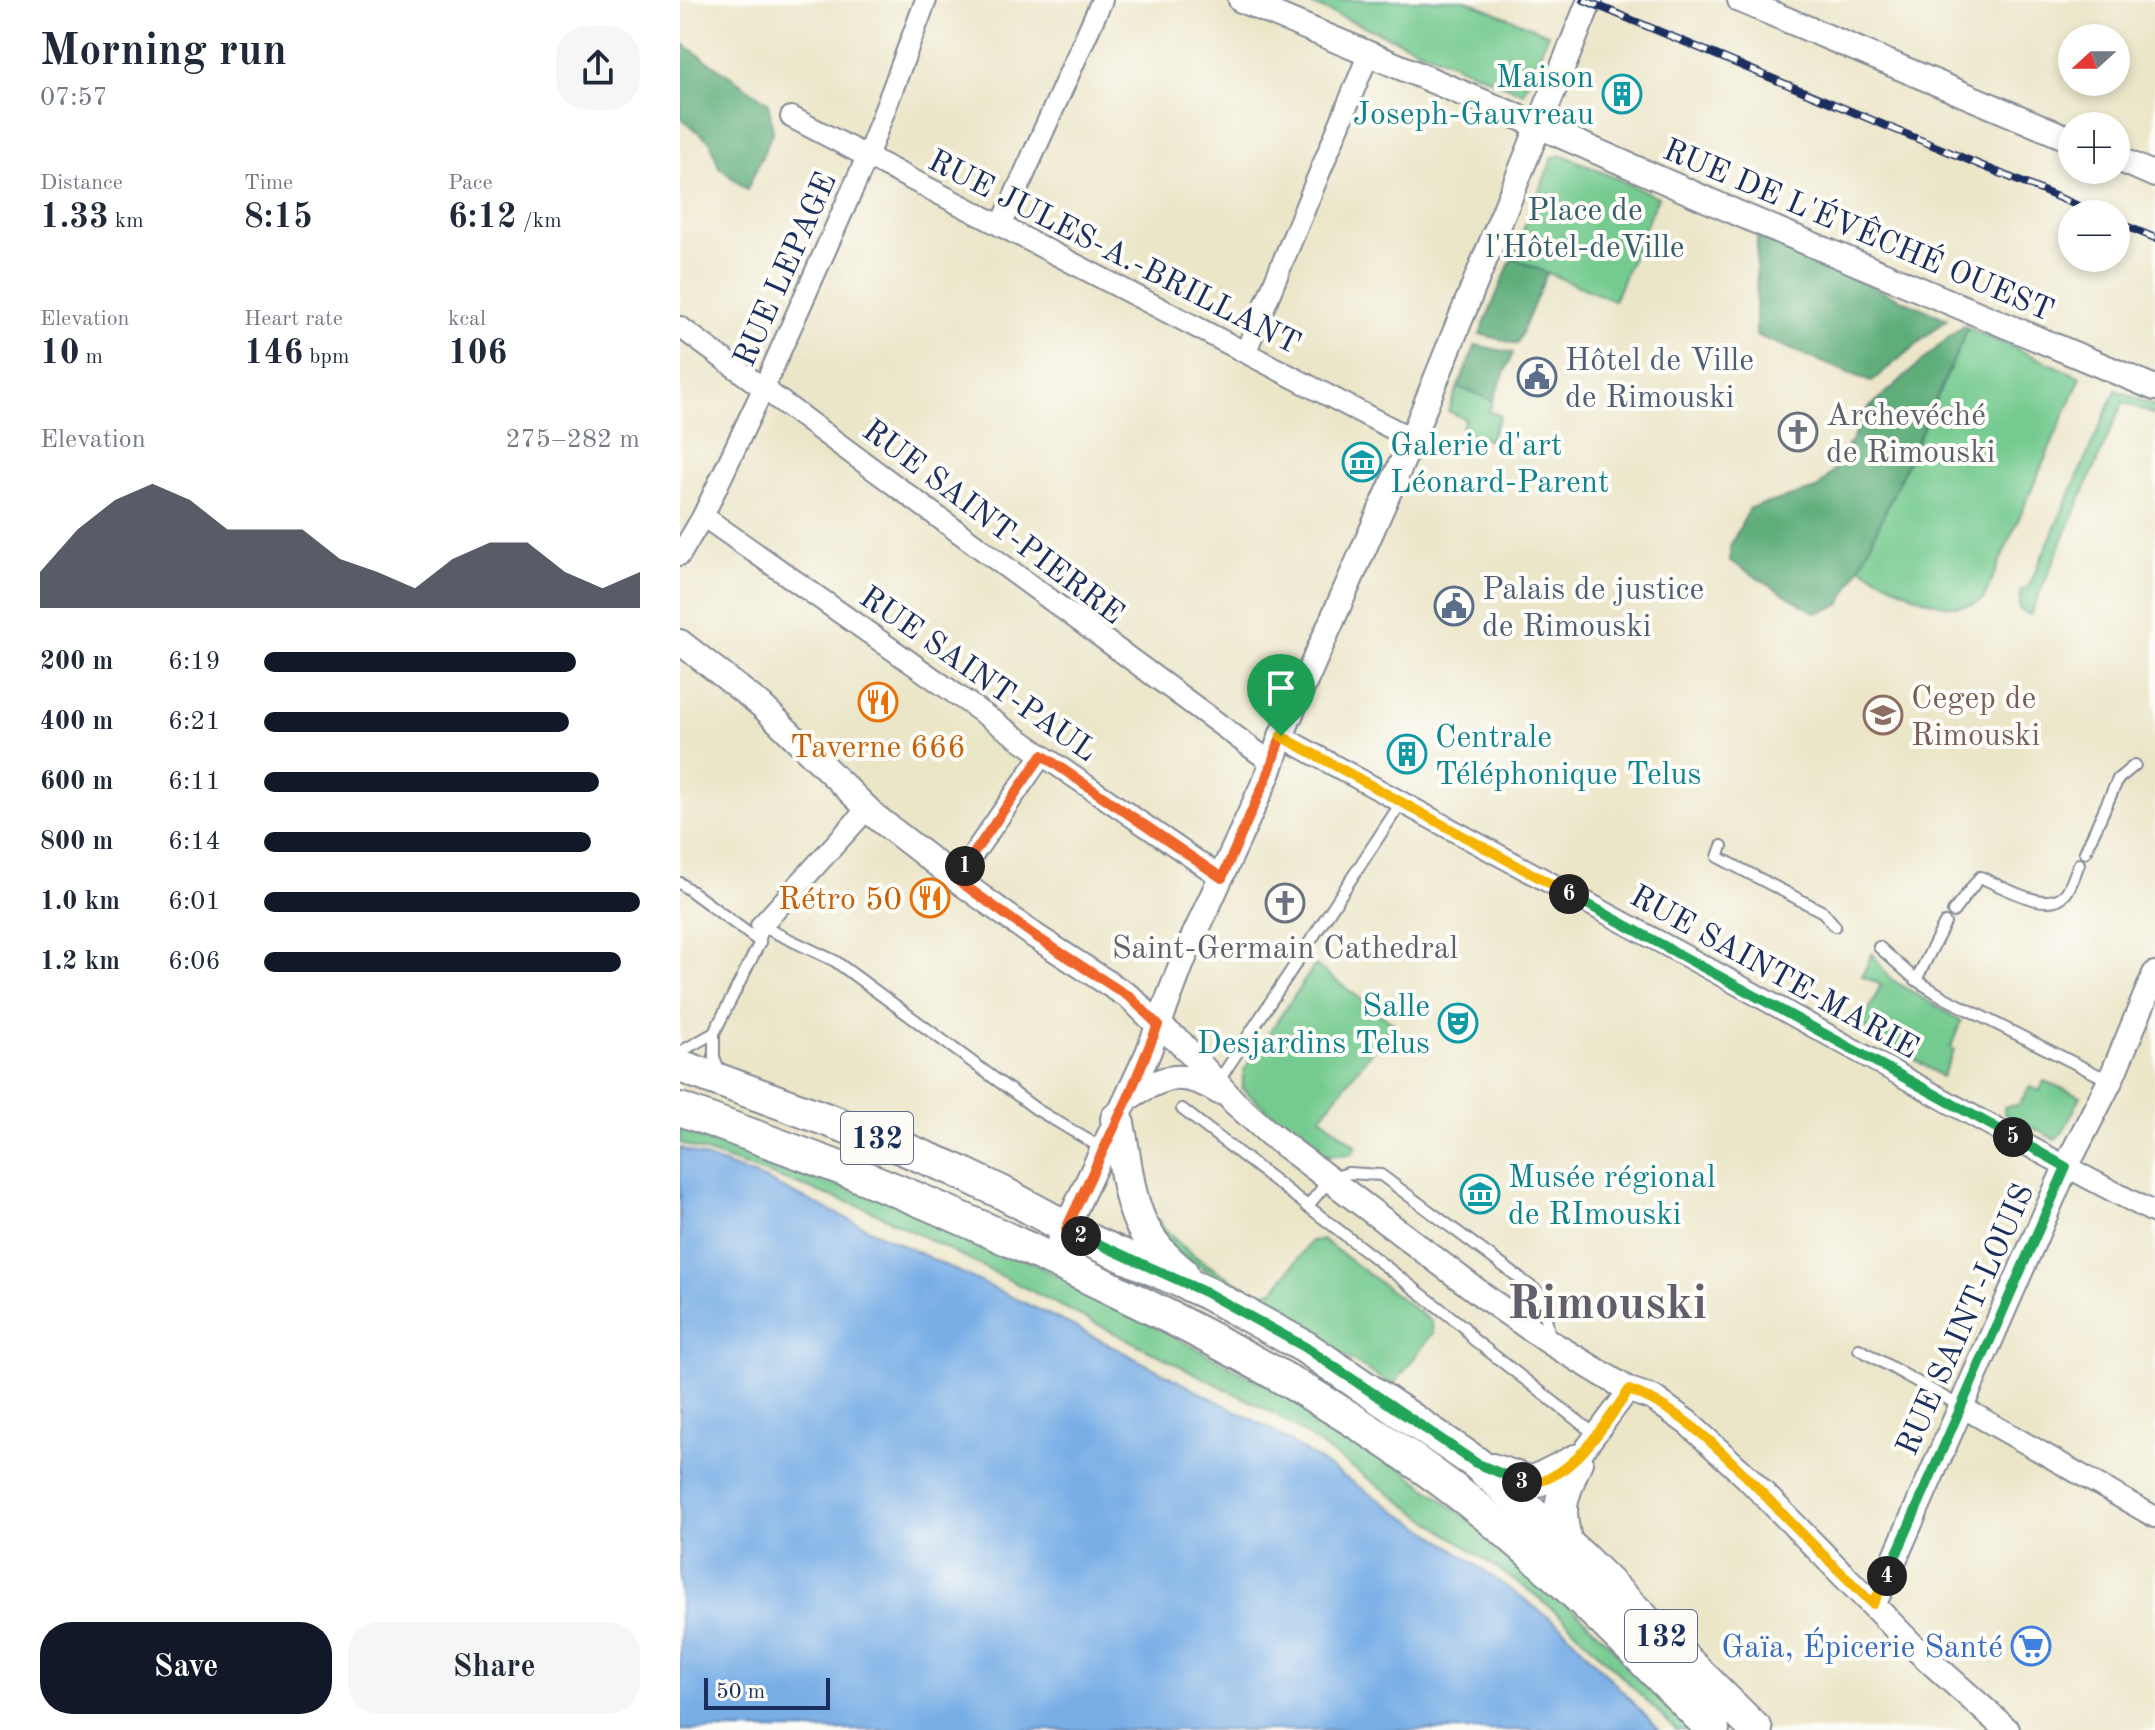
<!DOCTYPE html>
<html lang="en">
<head>
<meta charset="utf-8">
<style>
  :root { --surface:#fff; --page:#f6f6f7; --text:#1f2937; --muted:#747a83; --accent:#111827 }
  body { margin:0; font-family:"Old Standard TT",serif; background:var(--page); color:var(--text); height:100vh; display:flex; flex-direction:column; font-size:30px; white-space:nowrap }
  * { box-sizing:border-box; margin:0 }
  p { font-size:26px; color:var(--muted) }
  .icon { flex:none; width:44px; height:44px; fill:none; stroke:currentColor; stroke-width:2; stroke-linecap:round; stroke-linejoin:round }
  .map { position:relative; flex:1; overflow:hidden }
  .side { display:flex; flex-direction:column; background:var(--surface); width:680px }
  .side>* { flex:none }
  .needle { width:52px; rotate:249deg }
  .tools { position:absolute; left:1378px; top:24px; display:grid; gap:16px }
  .tools a { display:grid; place-items:center; width:72px; height:72px; border-radius:50%; background:var(--surface); box-shadow:0 4px 12px #0003; font-size:40px }
  .scale { position:absolute; left:24px; bottom:20px; width:126px; box-sizing:border-box; padding-left:8px; border:4px solid #1b2f5e; border-top:0; font-size:22px; line-height:28px; white-space:nowrap; color:#1b2f5e; -webkit-text-stroke:6px #fdfcf7; paint-order:stroke }
  .pin { position:absolute; display:grid; place-items:center; width:68px; height:68px; color:#fff; margin:-82px -34px; border-radius:50% 50% 50% 0; rotate:-45deg; box-shadow:0 0 8px #0007 }
  .pin .icon { rotate:45deg }
  .km { position:absolute; width:40px; height:40px; margin:-20px; border-radius:50%; background:#222; color:#fff; font-size:22px; line-height:40px; text-align:center }
  .round { display:grid; place-items:center; flex:none; width:84px; height:84px; border-radius:32px; background:var(--page) }
  .overview { display:flex; align-items:center; justify-content:space-between; height:136px; padding:0 40px }
  h1 { font-size:44px; font-weight:700; line-height:60px }
  .figures { display:grid; grid-template-columns:repeat(3,1fr); gap:12px; height:136px; padding:8px 40px }
  .figures div { display:grid; align-content:center }
  .figures b { font-size:34px; font-weight:700 }
  .figures small { font-size:22px; font-weight:400 }
  .figures p { font-size:22px }
  .chart { height:224px; padding:16px 40px }
  .chart p { display:flex; justify-content:space-between }
  .chart svg { width:100%; height:144px; margin-top:8px; fill:var(--accent); opacity:.7 }
  .action { display:flex; gap:16px; margin-top:auto; padding:16px 40px }
  .action a { flex:1; height:92px; border-radius:32px; background:var(--accent); color:#fff; font-size:32px; font-weight:700; line-height:92px; text-align:center }
  .action a+a { background:var(--page); color:var(--text) }
  ul { padding:0 40px; list-style:none; font-size:26px }
  li { display:grid; grid-template-columns:128px 96px 1fr; align-items:center; height:60px }
  li i { height:20px; border-radius:10px; background:var(--accent) }
  main { display:flex; flex:1; min-height:0 }
  .map>svg:first-child { display:block }
</style>
</head>
<body>
<main>
<section class="side">
<div class="overview"><div><h1>Morning run</h1><p>07:57</p></div><a class="round"><svg class="icon" aria-label="share" viewBox="0 0 24 24"><path d="M12 15V3M7 8l5-5 5 5M5 13v7h14v-7"/></svg></a></div>
<div class="figures">
<div><p>Distance</p><b>1.33<small> km</small></b></div>
<div><p>Time</p><b>8:15</b></div>
<div><p>Pace</p><b>6:12<small> /km</small></b></div>
</div>
<div class="figures">
<div><p>Elevation</p><b>10<small> m</small></b></div>
<div><p>Heart rate</p><b>146<small> bpm</small></b></div>
<div><p>kcal</p><b>106</b></div>
</div>
<div class="chart"><p><span>Elevation</span>275–282 m</p>
<svg viewBox="0 0 160 44" preserveAspectRatio="none"><path d="M0 44V33L10 20L20 11L30 6L40 11L50 20L60 20L70 20L80 29L90 33L100 38L110 29L120 24L130 24L140 33L150 38L160 33V44z"/></svg>
</div>
<ul>
<li><b>200 m</b>6:19<i style="width:83%"></i></li>
<li><b>400 m</b>6:21<i style="width:81%"></i></li>
<li><b>600 m</b>6:11<i style="width:89%"></i></li>
<li><b>800 m</b>6:14<i style="width:87%"></i></li>
<li><b>1.0 km</b>6:01<i style="width:100%"></i></li>
<li><b>1.2 km</b>6:06<i style="width:95%"></i></li>
</ul>
<div class="action"><a>Save</a><a>Share</a></div>
</section>
<div class="map">
<svg width="1475" height="1730" viewBox="0 0 1475 1730">
  <rect width="100%" height="100%" fill="#fdfcf7"/>
  <filter id="ink" filterUnits="userSpaceOnUse"><feTurbulence type="fractalNoise" baseFrequency=".0125" numOctaves="2"/><feDisplacementMap in="SourceGraphic" scale="16" xChannelSelector="R" yChannelSelector="G"/><feConvolveMatrix kernelMatrix="1 2 1 2 8 2 1 2 1" color-interpolation-filters="sRGB"/></filter>
  <filter id="wash" filterUnits="userSpaceOnUse"><feTurbulence type="fractalNoise" baseFrequency=".006" numOctaves="4" result="noise"/><feDisplacementMap in="SourceGraphic" scale="32" xChannelSelector="R" yChannelSelector="G"/><feGaussianBlur stdDeviation="1.8" result="paint"/><feColorMatrix in="noise" values="0 0 0 0 0 0 0 0 0 0 0 0 0 0 0 0 0 1.4 0 .05"/><feComposite in="paint" operator="in"/></filter>
  <g filter="url(#wash)">
    <rect width="100%" height="100%" fill="#ece6c9"/>
    <g fill="#74ca8f" stroke="#487c76" stroke-width="2">
      <path d="M621 0H786L868 34 843 93Z"/>
      <path d="M883 155 978 197 934 301 832 258 870 164 873 157Z"/>
      <path d="M1288 328 1401 377 1303 600C1264 621 1215 584 1180 567Z"/>
      <path d="M778 387 813 400 809 411 820 416 809 441 781 429 785 419 768 411Z"/>
      <path d="M1436 390 1475 406V415L1443 402 1350 615 1339 609 1341 590 1348 588Z"/>
      <path d="M1192 954 1211 979 1281 1021 1271 1047 1274 1050 1262 1077 1182 1025 1201 985 1182 976Z"/>
      <path d="M635 965 713 1023 641 1117 676 1146 672 1154 641 1156 562 1088 564 1070Z"/>
      <path d="M1364 1081 1401 1096 1383 1132 1375 1139 1324 1114V1107L1338 1105 1350 1087 1360 1091Z"/>
      <path d="M0 1118 316 1244 621 1403 719 1467 788 1519 903 1618 1015 1730H996L886 1621 854 1594 594 1413 190 1210 0 1143Z"/>
      <path d="M478 1220C495 1247 553 1284 584 1294L595 1289 631 1241 643 1240 752 1322 753 1333 713 1386 493 1250 471 1225Z"/>
    </g>
    <g fill="#5fae7a" stroke="#3d6e6c" stroke-width="2">
      <path d="M0 42 88 102 93 131 67 190 39 167 30 141 0 118Z"/>
      <path d="M1077 237 1267 319 1191 382 1076 335Z"/>
      <path d="M832 258 867 273 837 344 800 334Z"/>
      <path d="M1283 325 1288 328 1180 567 1160 605 1136 613 1050 561V546L1070 508 1137 489 1157 467 1187 410Z"/>
      <path d="M796 345 833 353 813 400 778 387Z"/>
    </g>
    <path fill="#78aee6" stroke="#4a6ea2" stroke-width="2" d="M0 1148 84 1179 391 1325 589 1428 763 1541 882 1627 979 1730H0Z"/>
  </g>
  <g filter="url(#ink)">
    <g fill="none" stroke-linecap="round" stroke-linejoin="round">
      <g stroke="#848a94" stroke-width="14">
        <g id="service">
          <path d="M1042 846 1038 857 1143 912 1155 926"/>
          <path d="M1405 852 1438 779 1455 765"/>
          <path d="M0 883 80 942"/>
          <path d="M1273 912 1300 877C1322 886 1368 915 1386 893 1392 885 1395 873 1399 864"/>
          <path d="M1265 923 1236 980 1265 998 1430 1081"/>
          <path d="M1199 947 1236 980"/>
          <path d="M0 1052 34 1033"/>
          <path d="M40 1072 34 1057V1033L80 942 81 926 155 961 356 1109 423 1149"/>
          <path d="M538 1082 721 803"/>
          <path d="M502 1109 784 1327 793 1339 916 1435"/>
          <path d="M627 1207 650 1179 668 1173 701 1175 861 1294 870 1337"/>
          <path d="M1179 1349 1280 1406"/>
        </g>
      </g>
      <g stroke="#848a94" stroke-width="24">
        <g id="minor">
          <path d="M111 117 732 439"/>
          <path d="M321 226 422 0"/>
          <path d="M0 327 592 763"/>
          <path d="M566 351 689 53"/>
          <path d="M23 516 362 755 542 878"/>
          <path d="M0 555 23 516 84 387 187 157 246 0"/>
          <path d="M601 736C748 818 896 896 1044 977 1187 1056 1329 1138 1475 1213"/>
          <path d="M276 879 362 755"/>
          <path d="M81 926 187 809"/>
          <path d="M1280 1406 1475 1517"/>
          <path d="M896 1461 949 1390"/>
        </g>
      </g>
      <g stroke="#848a94" stroke-width="28">
        <g id="tertiary">
          <path d="M561 0 834 115 1064 216 1475 388"/>
          <path d="M1060 0 1392 140"/>
          <path d="M1436 158 1475 175"/>
          <path d="M0 642 82 706 196 817 276 879 355 936 451 998 478 1025 501 1043 554 1102 591 1135 809 1300 871 1343 949 1390 973 1398 1008 1423 1067 1477 1234 1647 1327 1730"/>
          <path d="M448 1098C483 1076 502 1069 539 1092"/>
          <path d="M372 1258 468 1053 503 960 589 772 601 736 726 453 910 0"/>
          <path d="M1193 1604 1204 1583 1386 1167 1430 1081 1475 974"/>
        </g>
      </g>
      <g stroke="#848a94" stroke-width="36">
        <g id="primary">
          <path d="M0 1066 205 1141 273 1169 323 1193 413 1242 527 1293 625 1347 796 1463 901 1557 1076 1730"/>
          <path d="M0 1109C59 1131 119 1152 178 1175 273 1212 366 1256 457 1301 571 1357 682 1419 782 1496 873 1566 952 1649 1033 1730"/>
          <path d="M437 1119C451 1184 445 1228 502 1273"/>
          <path d="M812 1470 852 1483 896 1461"/>
          <path d="M886 1543C876 1505 882 1496 896 1461"/>
        </g>
      </g>
      <use href="#service" stroke="#fff" stroke-width="10"/>
      <use href="#minor" stroke="#fff" stroke-width="20"/>
      <use href="#tertiary" stroke="#fff" stroke-width="24"/>
      <use href="#primary" stroke="#fff" stroke-width="32"/>
      <g stroke="#1b2f5e" stroke-width="8">
        <g id="rail">
          <path d="M904 0 1418 214"/>
          <path d="M1436 222 1475 238"/>
        </g>
      </g>
      <use href="#rail" stroke="#fdfcf7" stroke-width="5" stroke-dasharray="15" stroke-linecap="butt"/>
    </g>
  </g>
  <g fill="none" stroke-linecap="round" stroke-linejoin="round" filter="url(#ink)">
    <g stroke="#fff" stroke-width="16">
      <path id="split-1" d="M285 866 362 755 542 878 589 772 601 736"/>
    </g>
    <g stroke="#fff" stroke-width="16">
      <path id="split-2" d="M285 866 276 879 355 936 451 998 478 1025 448 1098 386 1229 401 1236"/>
    </g>
    <g stroke="#fff" stroke-width="16">
      <path id="split-3" d="M401 1236 527 1293 625 1347 796 1463 842 1482"/>
    </g>
    <g stroke="#fff" stroke-width="16">
      <path id="split-4" d="M842 1482C886 1490 928 1420 949 1390 1008 1411 1054 1464 1097 1508 1128 1540 1160 1572 1193 1604L1207 1576"/>
    </g>
    <g stroke="#fff" stroke-width="16">
      <path id="split-5" d="M1207 1576 1386 1167 1333 1137"/>
    </g>
    <g stroke="#fff" stroke-width="16">
      <path id="split-6" d="M889 894 1333 1137"/>
    </g>
    <g stroke="#fff" stroke-width="16">
      <path id="split-7" d="M601 736 889 894"/>
    </g>
    <use href="#split-1" stroke="#f0652b" stroke-width="10"/>
    <use href="#split-2" stroke="#f0652b" stroke-width="10"/>
    <use href="#split-3" stroke="#22a559" stroke-width="10"/>
    <use href="#split-4" stroke="#f5b400" stroke-width="10"/>
    <use href="#split-5" stroke="#22a559" stroke-width="10"/>
    <use href="#split-6" stroke="#22a559" stroke-width="10"/>
    <use href="#split-7" stroke="#f5b400" stroke-width="10"/>
  </g>
  <defs>
    <g id="building-ring" transform="scale(2)"><circle r="9.5" fill="#fdfcf7" stroke="#0f9aa8" stroke-width="1.5"/><path d="M-4-6H4V6H1V3H-1V6H-4ZM-2.5-4.3h1.7v1.8h-1.7ZM.8-4.3h1.7v1.8H.8ZM-2.5-1h1.7V.8h-1.7ZM.8-1h1.7V.8H.8Z" fill="#0f9aa8"/></g>
    <g id="civic-ring" transform="scale(2)"><circle r="9.5" fill="#fdfcf7" stroke="#5c6f8a" stroke-width="1.5"/><path d="M-.6-6.5H3V-4.5H.6V-3L4-1V1h2V6H-6V1h2V-1L-.6-3ZM-1.2 2.5V6h2.4V2.5Z" fill="#5c6f8a"/></g>
    <g id="church-ring" transform="scale(2)"><circle r="9.5" fill="#fdfcf7" stroke="#6b7280" stroke-width="1.5"/><path d="M-1.2-6h2.4v3.5h3.3v2.4h-3.3V6h-2.4V-.1h-3.3v-2.4h3.3Z" fill="#6b7280"/></g>
    <g id="museum-ring" transform="scale(2)"><circle r="9.5" fill="#fdfcf7" stroke="#0f9aa8" stroke-width="1.5"/><path d="M0-6L6-3V-2H-6V-3ZM-5-1h2V3h-2ZM-1-1h2V3h-2ZM3-1h2V3H3ZM-6 4H6V6H-6Z" fill="#0f9aa8"/></g>
    <g id="restaurant-ring" transform="scale(2)"><circle r="9.5" fill="#fdfcf7" stroke="#e8710a" stroke-width="1.5"/><path d="M-5-6h1v4h1v-4h1v4h1v-4h1v5L-1.5 .5V6h-2V.5L-5-1ZM5-6V6H3V1.5H1.5Q1.5-4 5-6Z" fill="#e8710a"/></g>
    <g id="university-ring" transform="scale(2)"><circle r="9.5" fill="#fdfcf7" stroke="#8d6e63" stroke-width="1.5"/><path d="M0-5L7-2L0 1L-7-2ZM-4 1L0 2.5L4 1V4Q0 6-4 4Z" fill="#8d6e63"/></g>
    <g id="theatre-ring" transform="scale(2)"><circle r="9.5" fill="#fdfcf7" stroke="#0f9aa8" stroke-width="1.5"/><path d="M-5-5.5Q0-4 5-5.5V0Q5 5 0 6Q-5 5-5 0ZM-3.3-2.5H-1v1.5H-3.3ZM1-2.5H3.3v1.5H1ZM-2.8 1Q0 5.5 2.8 1Z" fill="#0f9aa8"/></g>
    <g id="supermarket-ring" transform="scale(2)"><circle r="9.5" fill="#fdfcf7" stroke="#3f7fe0" stroke-width="1.5"/><path d="M-6-5.5h2.5l.6 2H6L4.5 2H-2.5L-4.4-4H-6ZM-1.5 3.2a1.3 1.3 0 1 0 .1 0ZM3 3.2a1.3 1.3 0 1 0 .1 0Z" fill="#3f7fe0"/></g>
  </defs>
  <g fill-rule="evenodd">
    <use href="#building-ring" x="942" y="94"/>
    <use href="#civic-ring" x="857" y="377"/>
    <use href="#church-ring" x="1118" y="432"/>
    <use href="#museum-ring" x="682" y="462"/>
    <use href="#civic-ring" x="774" y="606"/>
    <use href="#restaurant-ring" x="198" y="702"/>
    <use href="#university-ring" x="1203" y="715"/>
    <use href="#building-ring" x="727" y="754"/>
    <use href="#restaurant-ring" x="250" y="898"/>
    <use href="#church-ring" x="605" y="903"/>
    <use href="#theatre-ring" x="778" y="1023"/>
    <use href="#museum-ring" x="800" y="1194"/>
    <use href="#supermarket-ring" x="1351" y="1646"/>
  </g>
  <g text-anchor="middle" stroke-width="8" stroke-linejoin="round" paint-order="stroke">
    <g fill="#fdfcf7" stroke="#5f6c8c" stroke-width="2">
      <rect x="161" y="1112" width="72" height="52" rx="6"/>
      <rect x="945" y="1610" width="72" height="52" rx="6"/>
    </g>
    <g font-size="30" font-weight="bold" fill="#1b2f5e">
      <text x="197" y="1148">132</text>
      <text x="981" y="1646">132</text>
    </g>
    <g font-size="32" fill="#0d838f" stroke="#fdfcf7" text-anchor="start">
      <text x="914" y="87" text-anchor="end">Maison<tspan x="914" dy="37">Joseph-Gauvreau</tspan></text>
      <text x="710" y="455">Galerie d'art<tspan x="710" dy="37">Léonard-Parent</tspan></text>
      <text x="755" y="747">Centrale<tspan x="755" dy="37">Téléphonique Telus</tspan></text>
      <text x="750" y="1016" text-anchor="end">Salle<tspan x="750" dy="37">Desjardins Telus</tspan></text>
      <text x="828" y="1187">Musée régional<tspan x="828" dy="37">de RImouski</tspan></text>
    </g>
    <g font-size="32" fill="#365e6d" stroke="#fdfcf7">
      <text x="905" y="220">Place de<tspan x="905" dy="37">l'Hôtel-deVille</tspan></text>
    </g>
    <g font-size="32" fill="#1b2f5e" stroke="#fdfcf7">
      <text transform="translate(1179 229) rotate(23)" y="11">RUE DE L'ÉVÊCHÉ OUEST</text>
      <text transform="translate(435 251) rotate(27)" y="11">RUE JULES-A.-BRILLANT</text>
      <text transform="translate(104 269) rotate(-66)" y="11">RUE LEPAGE</text>
      <text transform="translate(314 521) rotate(37)" y="11">RUE SAINT-PIERRE</text>
      <text transform="translate(299 673) rotate(35)" y="11">RUE SAINT-PAUL</text>
      <text transform="translate(1095 971) rotate(29)" y="11">RUE SAINTE-MARIE</text>
      <text transform="translate(1284 1319) rotate(-66)" y="11">RUE SAINT-LOUIS</text>
    </g>
    <g font-size="32" fill="#4e5e75" stroke="#fdfcf7" text-anchor="start">
      <text x="885" y="370">Hôtel de Ville<tspan x="885" dy="37">de Rimouski</tspan></text>
      <text x="802" y="599">Palais de justice<tspan x="802" dy="37">de Rimouski</tspan></text>
    </g>
    <g font-size="32" fill="#5b616d" stroke="#fdfcf7" text-anchor="start">
      <text x="1146" y="425">Archevéché<tspan x="1146" dy="37">de Rimouski</tspan></text>
      <text x="605" y="958" text-anchor="middle">Saint-Germain Cathedral</text>
    </g>
    <g font-size="32" fill="#785e54" stroke="#fdfcf7" text-anchor="start">
      <text x="1231" y="708">Cegep de<tspan x="1231" dy="37">Rimouski</tspan></text>
    </g>
    <g font-size="32" fill="#c56008" stroke="#fdfcf7">
      <text x="198" y="757">Taverne 666</text>
      <text x="222" y="909" text-anchor="end">Rétro 50</text>
    </g>
    <g font-size="32" fill="#366cbe" stroke="#fdfcf7" text-anchor="end">
      <text x="1323" y="1657">Gaïa, Épicerie Santé</text>
    </g>
    <g font-size="48" font-weight="bold" fill="#625e6c" stroke="#fdfcf7">
      <text x="927" y="1318">Rimouski</text>
    </g>
  </g>
</svg>
<div class="tools">
<a><svg class="needle" viewBox="-14 -14 28 28"><path d="M0-13l5 13h-10z" fill="#e53935"/><path d="M0 13l5-13h-10z" fill="#747a83"/></svg></a>
<a>+</a>
<a>−</a>
</div>
<div class="scale">50 m</div>
<div class="pin" style="left:601px;top:736px;background:#1e9e55"><svg class="icon" aria-label="arrive" viewBox="0 0 24 24"><path d="M6 21V4h12l-3 4 3 4H6"/></svg></div>
<b class="km" style="left:285px;top:866px">1</b>
<b class="km" style="left:401px;top:1236px">2</b>
<b class="km" style="left:842px;top:1482px">3</b>
<b class="km" style="left:1207px;top:1576px">4</b>
<b class="km" style="left:1333px;top:1137px">5</b>
<b class="km" style="left:889px;top:894px">6</b>
</div>
</main>
</body>
</html>
